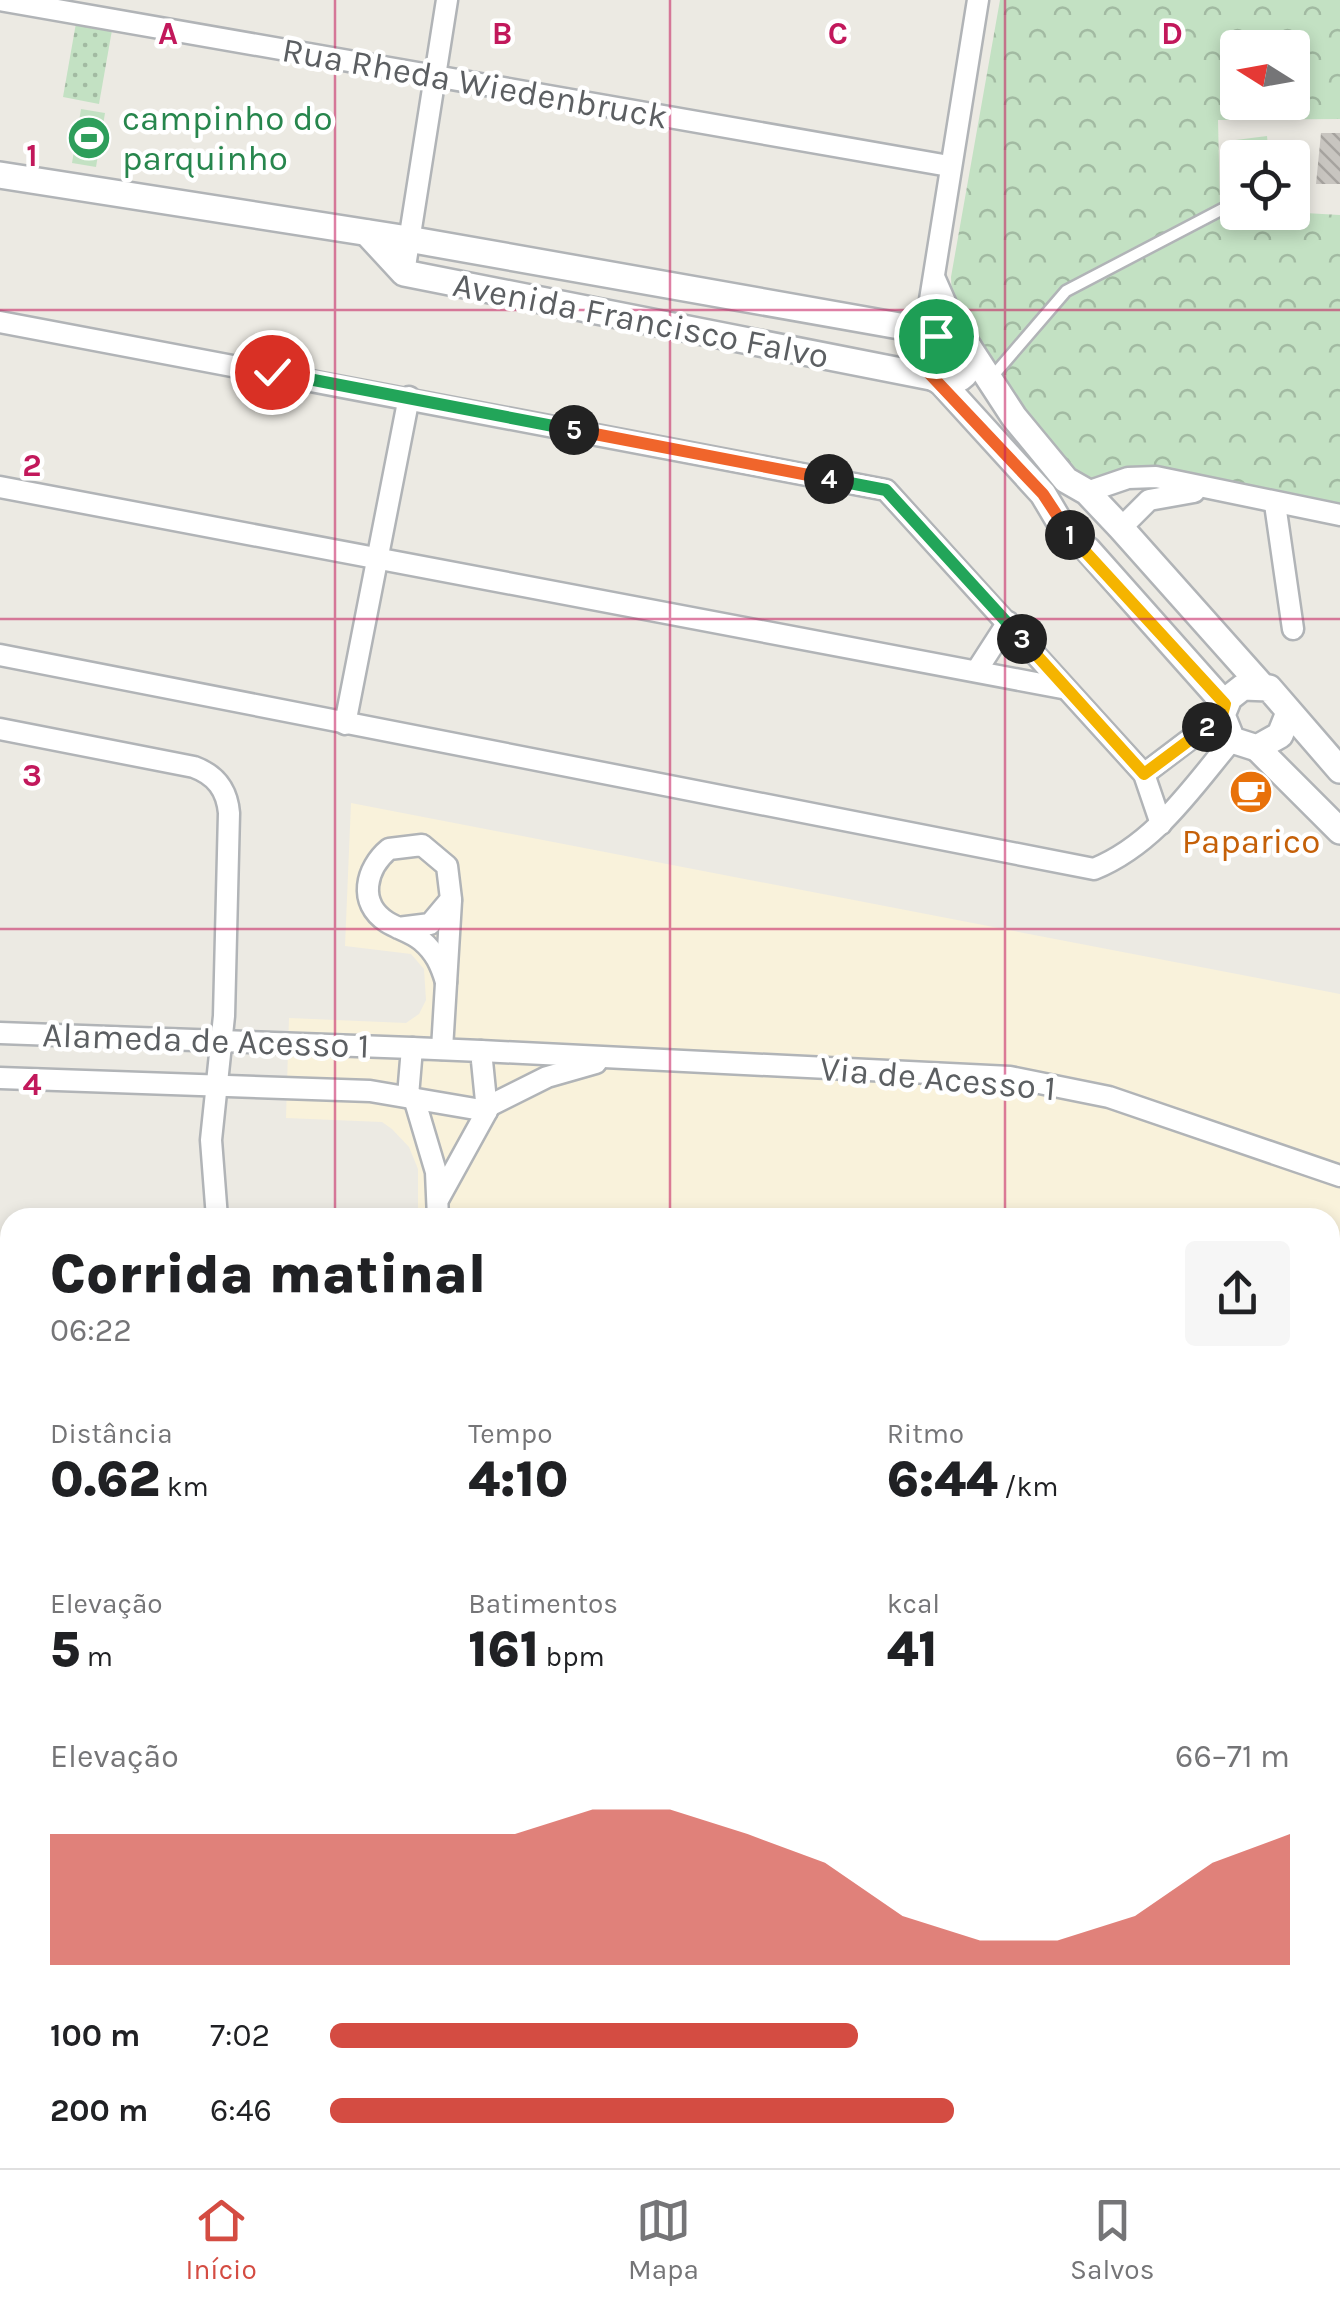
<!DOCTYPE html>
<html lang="pt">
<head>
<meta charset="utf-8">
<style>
  :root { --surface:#fff; --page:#f6f6f6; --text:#202124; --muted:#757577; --line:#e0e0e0; --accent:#d44c42 }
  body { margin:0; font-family:Karla,sans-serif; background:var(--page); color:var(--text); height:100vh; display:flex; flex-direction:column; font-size:38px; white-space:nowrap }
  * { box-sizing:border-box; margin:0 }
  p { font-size:32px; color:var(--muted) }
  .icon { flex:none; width:55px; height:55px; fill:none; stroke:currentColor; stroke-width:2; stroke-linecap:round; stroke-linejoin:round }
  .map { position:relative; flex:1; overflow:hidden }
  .details { position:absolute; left:0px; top:1208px; width:1340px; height:962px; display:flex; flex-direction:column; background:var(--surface); border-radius:30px 30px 0 0; box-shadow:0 5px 15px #0003 }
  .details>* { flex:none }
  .needle { width:65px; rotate:281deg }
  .controls { position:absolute; left:1220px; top:30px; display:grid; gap:20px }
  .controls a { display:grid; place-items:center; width:90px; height:90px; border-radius:10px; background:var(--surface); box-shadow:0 5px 15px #0003; font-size:50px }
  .pin { position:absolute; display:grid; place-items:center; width:85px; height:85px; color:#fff; margin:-42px; border:5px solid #fff; border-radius:50%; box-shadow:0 2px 10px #0007 }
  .km { position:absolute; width:50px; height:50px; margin:-25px; border-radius:50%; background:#222; color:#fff; font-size:28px; line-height:50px; text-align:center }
  .round { display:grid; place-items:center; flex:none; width:105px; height:105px; border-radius:10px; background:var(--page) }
  .overview { display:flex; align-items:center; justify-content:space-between; height:170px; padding:0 50px }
  h1 { font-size:55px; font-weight:800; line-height:75px }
  .stats { display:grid; grid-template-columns:repeat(3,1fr); gap:15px; height:170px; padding:10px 50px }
  .stats div { display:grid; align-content:center }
  .stats b { font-size:50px; font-weight:800 }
  .stats small { font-size:28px; font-weight:400 }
  .stats p { font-size:28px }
  .chart { height:280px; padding:20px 50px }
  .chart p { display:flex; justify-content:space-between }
  .chart svg { width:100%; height:180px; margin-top:10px; fill:var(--accent); opacity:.7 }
  ul { padding:0 50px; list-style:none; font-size:32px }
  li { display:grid; grid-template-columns:160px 120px 1fr; align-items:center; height:75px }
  li i { height:25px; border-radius:12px; background:var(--accent) }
  .dock { display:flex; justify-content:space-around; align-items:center; height:140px; border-top:2px solid var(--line); background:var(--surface); font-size:28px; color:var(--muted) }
  .dock a { display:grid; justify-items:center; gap:5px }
  .dock .current { color:var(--accent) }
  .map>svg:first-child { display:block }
</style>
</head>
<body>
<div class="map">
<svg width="1340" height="2168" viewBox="0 0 1340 2168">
  <defs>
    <pattern id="forest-crowns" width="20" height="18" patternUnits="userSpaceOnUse" patternTransform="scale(2.5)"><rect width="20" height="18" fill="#c3e1c3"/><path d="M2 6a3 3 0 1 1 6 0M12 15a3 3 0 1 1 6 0" fill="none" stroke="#a2baa2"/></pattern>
    <pattern id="park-dots" width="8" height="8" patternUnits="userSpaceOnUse" patternTransform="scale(2.5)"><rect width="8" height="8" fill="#c3e1c3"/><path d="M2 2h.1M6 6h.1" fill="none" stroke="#a2baa2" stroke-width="1.8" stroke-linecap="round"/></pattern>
    <pattern id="building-back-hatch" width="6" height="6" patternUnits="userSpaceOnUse" patternTransform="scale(2.5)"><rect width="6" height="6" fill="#c8c5c0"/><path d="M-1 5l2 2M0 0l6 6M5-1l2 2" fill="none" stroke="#a6a39f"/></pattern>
  </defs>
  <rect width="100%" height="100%" fill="#eceae3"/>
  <path fill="#f9f2db" d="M351 803 1340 994V1427H1330V1218L418 1217V1169L409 1147 392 1129 382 1122 286 1118 289 1018 406 1023 419 1014 426 1000 424 969 411 954 345 946Z"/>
  <g fill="url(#forest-crowns)" fill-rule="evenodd">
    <path d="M1000 0H1340V119L1218 120 1220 208 1340 215V507L1165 475 1088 487 1026 415 960 314 952 298 951 277ZM1238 48H1292V102H1238Z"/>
    <path d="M1330 2141 1340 2147V2168H623L624 2160H1330Z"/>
  </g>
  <g fill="url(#park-dots)">
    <path d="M76 23 112 30 99 104 63 97Z"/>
    <circle cx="948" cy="358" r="17"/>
  </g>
  <g fill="#c3e1c3">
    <path d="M81 109 105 113 96 167 72 163Z"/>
    <path d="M1267 136 1269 157 1238 158 1237 191 1230 192 1228 141Z"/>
  </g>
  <path fill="url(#building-back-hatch)" d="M1321 133H1340V184H1316Z"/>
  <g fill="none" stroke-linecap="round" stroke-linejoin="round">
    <g stroke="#b1b4b7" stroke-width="15">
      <path id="service" d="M992 377 1066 291 1236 202"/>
    </g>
    <g stroke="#b1b4b7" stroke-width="25">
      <g id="minor">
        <path d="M0 0 949 166"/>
        <path d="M404 273 447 0"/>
        <path d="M935 279 961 338"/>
        <path d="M0 322 886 490 1144 774 1161 824"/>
        <path d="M936 337 929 306 978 0"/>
        <path d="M0 487 1062 688"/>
        <path d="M1087 492 1128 478 1156 477 1340 515"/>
        <path d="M1275 504 1293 629"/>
        <path d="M1121 528 1149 500 1194 492"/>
        <path d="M0 655 1094 869C1155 844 1191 789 1232 740"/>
        <path d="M977 670 1008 622"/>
        <path d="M345 724 409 397"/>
        <path d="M0 729 194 767C216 775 227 790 229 813L224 1016 211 1140 217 1218"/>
        <path d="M1144 774 1222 715"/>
        <path d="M398 928 430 924 451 899 447 866 422 845 389 849C366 868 357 903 387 922 398 929 412 932 422 941 435 952 441 965 446 982"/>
        <path d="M0 1033 412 1048"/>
        <path d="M442 1049 451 901"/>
        <path d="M481 1051 1010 1077 1109 1097 1340 1176"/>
        <path d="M0 1078 370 1091 487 1111 481 1051 412 1048 408 1096"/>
        <path d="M414 1098 436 1172 438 1218"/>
        <path d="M489 1106 547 1077 596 1063"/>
        <path d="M439 1198 487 1111"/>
        <path d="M1330 1393H1340"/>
        <path d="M1330 1747 1340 1746"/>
        <path d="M0 1789H10"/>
        <path d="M0 2093H10"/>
        <path d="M565 2168V2160"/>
      </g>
    </g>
    <g stroke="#b1b4b7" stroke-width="30">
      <g id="tertiary">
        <path d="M0 175 408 239 922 330 930 341"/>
        <path d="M367 233 404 273 931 377"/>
        <circle cx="947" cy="358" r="24"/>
        <path d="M969 348 1014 417 1066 480 1087 492 1121 528 1261 685"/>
        <path d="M941 382 1043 494 1065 531 1088 550 1225 704"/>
        <path d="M1288 715 1280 735 1257 748 1232 740 1222 715 1229 698 1243 687 1269 688 1340 770"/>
        <path d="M1257 748 1340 831"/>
        <path d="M0 1390 10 1389"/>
        <path d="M1330 1441 1340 1442"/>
        <path d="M0 1459 10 1458"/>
        <path d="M1330 1476 1340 1477"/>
      </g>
    </g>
    <g stroke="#d4981b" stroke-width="40">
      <g id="motorway">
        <path d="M0 1563H10"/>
        <path d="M1330 1582H1340"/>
      </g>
    </g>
    <use href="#service" stroke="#fff" stroke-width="10"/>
    <use href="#minor" stroke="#fff" stroke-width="20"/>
    <use href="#tertiary" stroke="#fff" stroke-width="25"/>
    <use href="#motorway" stroke="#f0d897" stroke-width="35"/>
  </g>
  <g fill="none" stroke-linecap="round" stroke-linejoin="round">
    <g stroke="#fff" stroke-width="20">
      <path id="split-1" d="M936 336 925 347 926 370 1043 494 1070 535"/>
    </g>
    <g stroke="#fff" stroke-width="20">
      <path id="split-2" d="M1070 535 1225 704 1222 715 1207 727"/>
    </g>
    <g stroke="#fff" stroke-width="20">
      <path id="split-3" d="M1022 639 1144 774 1207 727"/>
    </g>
    <g stroke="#fff" stroke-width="20">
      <path id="split-4" d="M829 479 886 490 1022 639"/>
    </g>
    <g stroke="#fff" stroke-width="20">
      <path id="split-5" d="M574 430 829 479"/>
    </g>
    <g stroke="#fff" stroke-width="20">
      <path id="split-6" d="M272 372 574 430"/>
    </g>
    <use href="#split-1" stroke="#f0652b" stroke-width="12"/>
    <use href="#split-2" stroke="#f5b400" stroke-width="12"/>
    <use href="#split-3" stroke="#f5b400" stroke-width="12"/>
    <use href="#split-4" stroke="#22a559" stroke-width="12"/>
    <use href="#split-5" stroke="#f0652b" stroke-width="12"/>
    <use href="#split-6" stroke="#22a559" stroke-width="12"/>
  </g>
  <path fill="none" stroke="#c2185b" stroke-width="2.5" stroke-opacity="0.55" d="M335 0V1218M670 0V1218M1005 0V1218M0 310H1340M0 619H1340M0 929H1340M0 1239H10M1330 1239H1340M0 1549H10M1330 1549H1340M0 1858H10M1330 1858H1340M335 2160V2168M670 2160V2168M1005 2160V2168"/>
  <defs>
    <g id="stadium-disc" transform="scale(2.25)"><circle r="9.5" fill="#2e9e5b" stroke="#fff"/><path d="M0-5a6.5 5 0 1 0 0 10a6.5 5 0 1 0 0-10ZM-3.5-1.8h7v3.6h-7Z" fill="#fff"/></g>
    <g id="cafe-disc" transform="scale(2.25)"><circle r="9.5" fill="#e8710a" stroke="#fff"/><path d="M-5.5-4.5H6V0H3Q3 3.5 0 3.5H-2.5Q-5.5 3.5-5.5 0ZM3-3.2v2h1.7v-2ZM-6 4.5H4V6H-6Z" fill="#fff"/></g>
  </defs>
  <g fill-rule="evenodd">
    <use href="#stadium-disc" x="89" y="138"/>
    <use href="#cafe-disc" x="1251" y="792"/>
  </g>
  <g text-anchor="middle" stroke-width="9" stroke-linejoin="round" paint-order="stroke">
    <g font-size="35" fill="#5c5f62" stroke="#fff">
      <text transform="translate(475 83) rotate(10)" y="12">Rua Rheda Wiedenbruck</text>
      <text transform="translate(641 320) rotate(11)" y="12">Avenida Francisco Falvo</text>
      <text transform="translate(206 1040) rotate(2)" y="12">Alameda de Acesso 1</text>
      <text transform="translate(938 1078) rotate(5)" y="12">Via de Acesso 1</text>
    </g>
    <g font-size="35" fill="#27864d" stroke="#fff" text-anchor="start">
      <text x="122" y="130">campinho do<tspan x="122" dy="40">parquinho</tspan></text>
    </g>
    <g font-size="35" fill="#c56008" stroke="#fff">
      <text x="1251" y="853">Paparico</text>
    </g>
  </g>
  <g font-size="32" text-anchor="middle" font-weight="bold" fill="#c2185b" stroke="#fff" stroke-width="9" stroke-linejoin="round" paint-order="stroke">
    <text x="168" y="44">A</text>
    <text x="502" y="44">B</text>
    <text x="838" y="44">C</text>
    <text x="1172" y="44">D</text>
    <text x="32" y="166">1</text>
    <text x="32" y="476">2</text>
    <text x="32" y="786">3</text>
    <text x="32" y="1095">4</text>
  </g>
</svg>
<div class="controls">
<a><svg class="needle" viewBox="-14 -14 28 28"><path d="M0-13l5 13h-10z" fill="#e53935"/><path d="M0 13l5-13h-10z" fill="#757577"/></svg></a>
<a><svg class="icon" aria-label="locate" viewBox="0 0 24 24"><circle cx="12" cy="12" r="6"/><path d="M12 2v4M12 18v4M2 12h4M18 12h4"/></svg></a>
</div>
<div class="pin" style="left:936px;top:336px;background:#1e9e55"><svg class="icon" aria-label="arrive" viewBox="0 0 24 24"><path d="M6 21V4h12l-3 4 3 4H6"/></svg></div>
<div class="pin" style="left:272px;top:372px;background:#d93025"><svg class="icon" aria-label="check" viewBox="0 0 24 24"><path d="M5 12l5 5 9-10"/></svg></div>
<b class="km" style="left:1070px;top:535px">1</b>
<b class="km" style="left:1207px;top:727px">2</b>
<b class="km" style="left:1022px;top:639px">3</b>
<b class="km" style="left:829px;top:479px">4</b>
<b class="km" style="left:574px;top:430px">5</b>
<section class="details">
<div class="overview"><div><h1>Corrida matinal</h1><p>06:22</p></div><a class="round"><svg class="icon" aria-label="share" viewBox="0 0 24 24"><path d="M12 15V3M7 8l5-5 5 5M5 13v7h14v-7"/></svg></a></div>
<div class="stats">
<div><p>Distância</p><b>0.62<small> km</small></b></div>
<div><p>Tempo</p><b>4:10</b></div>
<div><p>Ritmo</p><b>6:44<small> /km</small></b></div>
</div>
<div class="stats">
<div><p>Elevação</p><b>5<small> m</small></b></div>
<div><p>Batimentos</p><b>161<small> bpm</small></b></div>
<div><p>kcal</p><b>41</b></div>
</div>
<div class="chart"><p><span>Elevação</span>66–71 m</p>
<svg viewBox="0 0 160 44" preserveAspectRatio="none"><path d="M0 44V12L10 12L20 12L30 12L40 12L50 12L60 12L70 6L80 6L90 12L100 19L110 32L120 38L130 38L140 32L150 19L160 12V44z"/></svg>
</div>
<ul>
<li><b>100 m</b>7:02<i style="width:55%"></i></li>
<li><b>200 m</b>6:46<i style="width:65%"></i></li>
</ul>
</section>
</div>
<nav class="dock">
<a class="current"><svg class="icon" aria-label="home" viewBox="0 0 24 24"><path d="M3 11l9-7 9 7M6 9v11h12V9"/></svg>Início</a>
<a><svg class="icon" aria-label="map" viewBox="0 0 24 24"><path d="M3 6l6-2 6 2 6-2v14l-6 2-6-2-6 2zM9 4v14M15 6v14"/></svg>Mapa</a>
<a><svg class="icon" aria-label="saved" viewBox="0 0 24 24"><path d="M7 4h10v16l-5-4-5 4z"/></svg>Salvos</a>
</nav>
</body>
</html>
